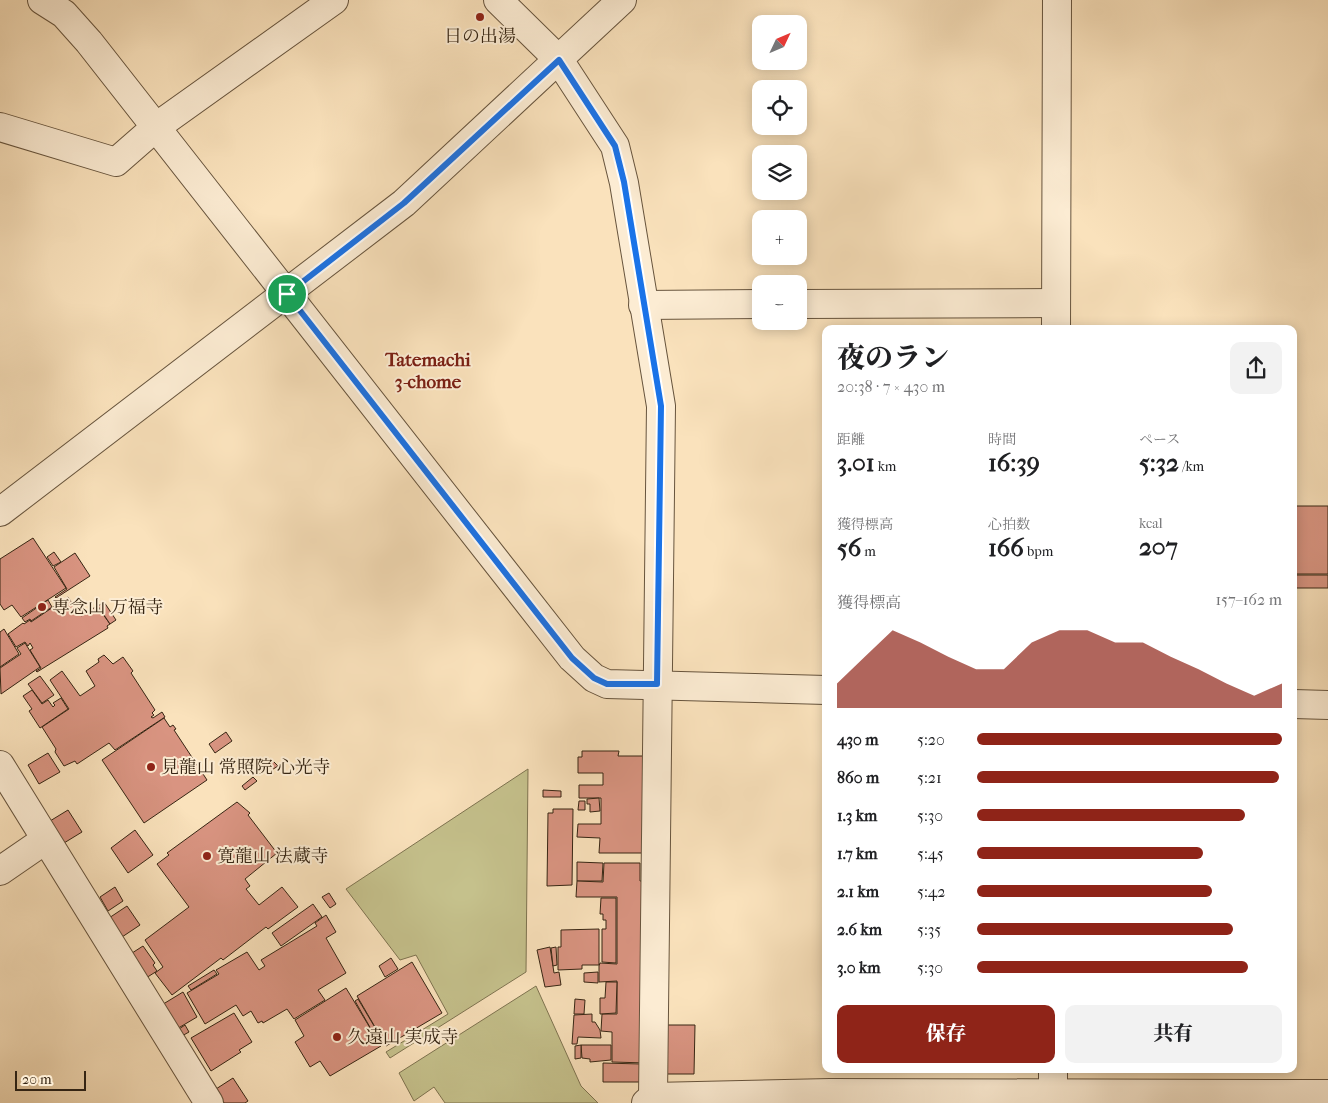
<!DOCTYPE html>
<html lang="ja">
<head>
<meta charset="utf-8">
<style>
  :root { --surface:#fff; --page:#f2f2f2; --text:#202124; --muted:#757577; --accent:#8f2418 }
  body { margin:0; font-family:"IM FELL French Canon","Noto Serif JP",serif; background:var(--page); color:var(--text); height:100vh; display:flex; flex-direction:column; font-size:19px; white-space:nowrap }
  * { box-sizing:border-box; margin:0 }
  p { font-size:16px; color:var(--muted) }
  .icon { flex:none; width:28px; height:28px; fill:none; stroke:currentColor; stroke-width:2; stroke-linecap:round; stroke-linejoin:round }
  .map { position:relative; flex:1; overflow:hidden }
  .panel { position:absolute; left:822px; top:325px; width:475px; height:748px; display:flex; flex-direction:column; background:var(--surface); border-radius:10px; box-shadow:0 2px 12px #0003 }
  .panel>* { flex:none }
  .needle { width:32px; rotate:46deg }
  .controls { position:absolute; left:752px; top:15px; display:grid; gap:10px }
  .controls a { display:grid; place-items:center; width:55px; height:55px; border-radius:10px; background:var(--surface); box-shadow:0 2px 12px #0003; font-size:25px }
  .scale { position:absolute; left:15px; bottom:12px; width:71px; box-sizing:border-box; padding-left:5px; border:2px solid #362513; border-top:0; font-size:14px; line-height:18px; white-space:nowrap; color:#362513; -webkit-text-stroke:4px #fcecd3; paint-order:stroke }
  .pin { position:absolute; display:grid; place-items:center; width:42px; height:42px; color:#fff; margin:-21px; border:2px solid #fff; border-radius:50%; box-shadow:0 1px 5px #0007 }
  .round { display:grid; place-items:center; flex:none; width:52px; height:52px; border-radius:10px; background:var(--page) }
  .overview { display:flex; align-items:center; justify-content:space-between; height:85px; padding:0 15px }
  h1 { font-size:28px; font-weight:800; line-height:38px }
  .figures { display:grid; grid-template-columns:repeat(3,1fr); gap:8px; height:85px; padding:5px 15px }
  .figures div { display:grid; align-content:center }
  .figures b { font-size:25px; font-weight:800 }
  .figures small { font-size:14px; font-weight:400 }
  .figures p { font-size:14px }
  .chart { height:140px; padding:10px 15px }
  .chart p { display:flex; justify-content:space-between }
  .chart svg { width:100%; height:90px; margin-top:5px; fill:var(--accent); opacity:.7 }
  .primary-button { display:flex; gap:10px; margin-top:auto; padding:10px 15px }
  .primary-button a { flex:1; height:58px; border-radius:10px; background:var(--accent); color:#fff; font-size:20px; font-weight:800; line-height:58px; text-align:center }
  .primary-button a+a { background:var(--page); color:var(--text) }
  ul { padding:0 15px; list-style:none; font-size:16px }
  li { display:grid; grid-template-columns:80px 60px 1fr; align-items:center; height:38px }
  li i { height:12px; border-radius:6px; background:var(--accent) }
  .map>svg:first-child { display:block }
</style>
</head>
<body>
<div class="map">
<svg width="1328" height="1103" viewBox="0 0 1328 1103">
  <rect width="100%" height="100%" fill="#fae2bc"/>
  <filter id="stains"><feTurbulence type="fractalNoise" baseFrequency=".004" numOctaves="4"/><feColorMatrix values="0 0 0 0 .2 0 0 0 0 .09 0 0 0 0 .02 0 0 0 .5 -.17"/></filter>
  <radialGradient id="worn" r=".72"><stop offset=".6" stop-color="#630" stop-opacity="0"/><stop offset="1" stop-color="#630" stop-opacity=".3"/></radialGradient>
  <g fill="#c5c18c" stroke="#7e7350">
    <path d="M528 769 526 972 390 1058 386 1052 448 1014 416 955 400 960 346 889Z"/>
    <path d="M536 986 581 1086 598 1103H445L434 1087 414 1101 399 1073Z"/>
  </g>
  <g fill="#d99481" stroke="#362513">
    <rect x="1294" y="506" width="34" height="68"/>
    <path d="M33 538 66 588 21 617 12 605 4 610 0 604V559Z"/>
    <path d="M54 552 61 562 53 566 47 557Z"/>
    <path d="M75 553 90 576 56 598 55 597 67 589 54 567Z"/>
    <rect x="1294" y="575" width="34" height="13"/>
    <path d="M68 597 81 616 97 606 110 624 107 626 108 628 37 672 36 671 41 668 30 650 33 648 30 643 28 646 25 642 16 647 8 634 23 623 24 624 30 620 31 622Z"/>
    <path d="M48 600 52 607 31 621 30 619 25 622 22 618Z"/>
    <path d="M104 602 116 620 110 624 98 606Z"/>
    <path d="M4 629 19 654 0 667V632Z"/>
    <path d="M25 643 40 667 1 694 0 668 21 654 17 648Z"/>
    <path d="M104 655 113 664 123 657 133 671 131 673 155 710 152 713 154 715 151 717 153 718 162 712 165 717 115 750 109 743 77 764 75 761 64 766 55 752 56 749 42 727 69 709 50 680 62 671 80 696 95 686 86 671 99 662 98 659Z"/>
    <path d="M40 676 54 695 42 703 28 684Z"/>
    <path d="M32 690 42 704 48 700 53 707 55 705 53 703 61 698 68 709 40 728 29 711 32 709 23 696Z"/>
    <path d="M164 718 170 727 173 725 176 729 174 730 207 780 144 823 102 760Z"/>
    <path d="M226 732 232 741 215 753 209 744Z"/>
    <path d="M582 751H619L618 756H649V853H599L600 838 577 837 578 824H601V798H579V785H603V773H578V757H582Z"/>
    <path d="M48 753 60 772 39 784 28 765Z"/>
    <path d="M273 761 278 766 267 773 263 768Z"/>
    <path d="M253 777 257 781 245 790 242 786Z"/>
    <path d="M543 790 561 791V797H543Z"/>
    <path d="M599 798 600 811 590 812V804H587V799Z"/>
    <path d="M579 801H585V810H578Z"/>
    <path d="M237 802 250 813 248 815 277 853 245 879 250 886 246 889 259 905 282 887 298 907 268 929 266 927 223 960 221 958 172 995 155 973 163 967 145 940 189 907 157 864 169 855 167 853Z"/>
    <path d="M553 809H573L572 885 547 886 548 813H553Z"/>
    <path d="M68 810 82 832 64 843 50 821Z"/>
    <path d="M135 830 153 855 128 873 111 848Z"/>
    <path d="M577 862 603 863 602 881H577Z"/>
    <path d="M604 863H640V881H648L647 1063 612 1062V1032L601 1031 602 1014H617V981L599 982V966L600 963 617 964V897H576L577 881 603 882Z"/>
    <path d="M115 887 123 901 108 911 100 897Z"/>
    <path d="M329 893 336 904 330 908 322 897Z"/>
    <path d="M601 898H616V963L602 962V929H606V920H603V914H600Z"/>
    <path d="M313 904 322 917 281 946 272 933Z"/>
    <path d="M127 906 140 925 122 937 109 918Z"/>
    <path d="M326 915 336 932 326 938 346 973 318 990 325 1000 294 1019 287 1009 263 1023 262 1021 258 1023 251 1011 243 1016 236 1005 205 1024 187 993 219 974 216 970 247 952 259 970 265 966 261 960 317 926 315 923Z"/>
    <path d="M599 929V965H582V969L558 970V947H561V930Z"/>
    <path d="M143 946 155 963 153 965 157 971 146 978 129 955Z"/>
    <path d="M550 947 554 973 559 972 561 985 545 987 537 950Z"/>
    <path d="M556 947 557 965 553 966 551 948Z"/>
    <path d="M391 958 398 969 385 977 379 966Z"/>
    <path d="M412 962 442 1013 386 1046 357 996Z"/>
    <path d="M214 970 217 974 191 990 188 986Z"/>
    <path d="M598 972V983L584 982V973Z"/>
    <path d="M606 982H617L616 1013 600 1014V998H605Z"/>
    <path d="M346 988 381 1046 330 1076 320 1061 310 1067 295 1042 304 1036 295 1020Z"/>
    <path d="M183 992 197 1017 175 1030 160 1006Z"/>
    <path d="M358 999 383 1041 379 1043 355 1001Z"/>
    <path d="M575 999 585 1000 584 1014H574Z"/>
    <path d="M234 1013 252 1042 239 1050 241 1052 211 1071 191 1038Z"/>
    <path d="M592 1014V1022H595L600 1030 601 1038 578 1037 577 1044H572L574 1015Z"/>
    <path d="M185 1025 189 1032 180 1037 176 1031Z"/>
    <path d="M663 1025H695L694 1074H662Z"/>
    <path d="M581 1045H611V1060L590 1062V1059L582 1058Z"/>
    <path d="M581 1045V1058L575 1059V1046Z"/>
    <path d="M603 1063 641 1064 645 1082H603Z"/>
    <path d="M233 1078 248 1101 245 1103H224L216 1089Z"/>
  </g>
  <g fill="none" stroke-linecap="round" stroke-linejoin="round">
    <g stroke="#67543d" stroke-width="30">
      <g id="minor">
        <path d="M42 0 64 14 89 42 572 658 594 678 607 684 826 690"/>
        <path d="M498 0 559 60 615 146 624 183 661 406 653 1097"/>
        <path d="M0 127 116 162 156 127 334 0"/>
        <path d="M799 304 1056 303"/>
        <path d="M643 305 761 304"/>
        <path d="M1056 329 1057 0"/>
        <path d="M0 512 404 203 622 0"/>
        <path d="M1294 704 1328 705"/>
        <path d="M0 765 209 1103"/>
        <path d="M0 871 45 840"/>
        <path d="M646 1103 653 1097 830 1093 1328 1094"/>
        <path d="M1053 1103V1069"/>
      </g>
    </g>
    <use href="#minor" stroke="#fcecd3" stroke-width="28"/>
  </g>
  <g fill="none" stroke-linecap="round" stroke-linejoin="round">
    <g stroke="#fff" stroke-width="10">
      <path id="route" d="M559 60 615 146 624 182 661 406 657 684H607L594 678 572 658 287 294 404 203Z"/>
    </g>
    <use href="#route" stroke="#1a73e8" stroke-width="6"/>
  </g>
  <g fill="#8f2418" stroke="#fcecd3" stroke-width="2">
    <circle cx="480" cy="17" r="5"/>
    <circle cx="42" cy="607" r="5"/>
    <circle cx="151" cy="767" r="5"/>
    <circle cx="207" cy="856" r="5"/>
    <circle cx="337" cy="1037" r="5"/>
  </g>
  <g text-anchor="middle" stroke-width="4" stroke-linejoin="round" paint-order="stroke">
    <g font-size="18" fill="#362513" stroke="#fcecd3" text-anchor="start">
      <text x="480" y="42" text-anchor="middle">日の出湯</text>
      <text x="52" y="613">専念山 万福寺</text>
      <text x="161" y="773">見龍山 常照院 心光寺</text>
      <text x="217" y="862">寛龍山 法蔵寺</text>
      <text x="347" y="1043">久遠山 実成寺</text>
    </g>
    <g font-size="19" font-weight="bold" fill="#7a1f14" stroke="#fcecd3">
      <text x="428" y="366">Tatemachi<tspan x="428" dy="22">3-chome</tspan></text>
    </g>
  </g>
  <rect width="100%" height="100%" filter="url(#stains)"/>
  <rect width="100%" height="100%" fill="url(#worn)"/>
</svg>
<div class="controls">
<a><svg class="needle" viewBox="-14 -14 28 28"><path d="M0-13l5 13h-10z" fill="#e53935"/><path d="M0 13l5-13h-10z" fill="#757577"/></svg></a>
<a><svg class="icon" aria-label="locate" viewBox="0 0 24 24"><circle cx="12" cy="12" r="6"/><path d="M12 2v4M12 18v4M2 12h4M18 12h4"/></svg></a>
<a><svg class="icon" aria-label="layers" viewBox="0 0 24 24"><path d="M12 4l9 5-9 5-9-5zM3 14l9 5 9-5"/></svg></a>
<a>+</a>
<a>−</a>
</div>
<div class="scale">20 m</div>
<div class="pin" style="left:287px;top:294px;background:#1e9e55"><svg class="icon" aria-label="arrive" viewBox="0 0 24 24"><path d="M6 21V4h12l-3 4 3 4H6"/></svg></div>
<section class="panel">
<div class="overview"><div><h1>夜のラン</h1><p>20:38 · 7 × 430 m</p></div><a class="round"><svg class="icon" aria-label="share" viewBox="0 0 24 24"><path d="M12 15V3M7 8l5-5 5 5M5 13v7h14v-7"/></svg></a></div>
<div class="figures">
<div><p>距離</p><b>3.01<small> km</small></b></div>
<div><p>時間</p><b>16:39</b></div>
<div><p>ペース</p><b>5:32<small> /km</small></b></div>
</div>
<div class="figures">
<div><p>獲得標高</p><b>56<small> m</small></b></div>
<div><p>心拍数</p><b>166<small> bpm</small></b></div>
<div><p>kcal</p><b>207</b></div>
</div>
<div class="chart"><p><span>獲得標高</span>157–162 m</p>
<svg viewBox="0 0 160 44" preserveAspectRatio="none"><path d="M0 44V32L10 19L20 6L30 12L40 19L50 25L60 25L70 12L80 6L90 6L100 12L110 12L120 19L130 25L140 32L150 38L160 32V44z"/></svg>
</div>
<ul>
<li><b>430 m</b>5:20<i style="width:100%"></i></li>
<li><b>860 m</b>5:21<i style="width:99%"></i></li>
<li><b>1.3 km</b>5:30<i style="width:88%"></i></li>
<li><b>1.7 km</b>5:45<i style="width:74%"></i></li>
<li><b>2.1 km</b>5:42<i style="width:77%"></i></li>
<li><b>2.6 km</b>5:35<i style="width:84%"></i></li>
<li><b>3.0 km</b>5:30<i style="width:89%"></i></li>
</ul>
<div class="primary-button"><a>保存</a><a>共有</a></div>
</section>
</div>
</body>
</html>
